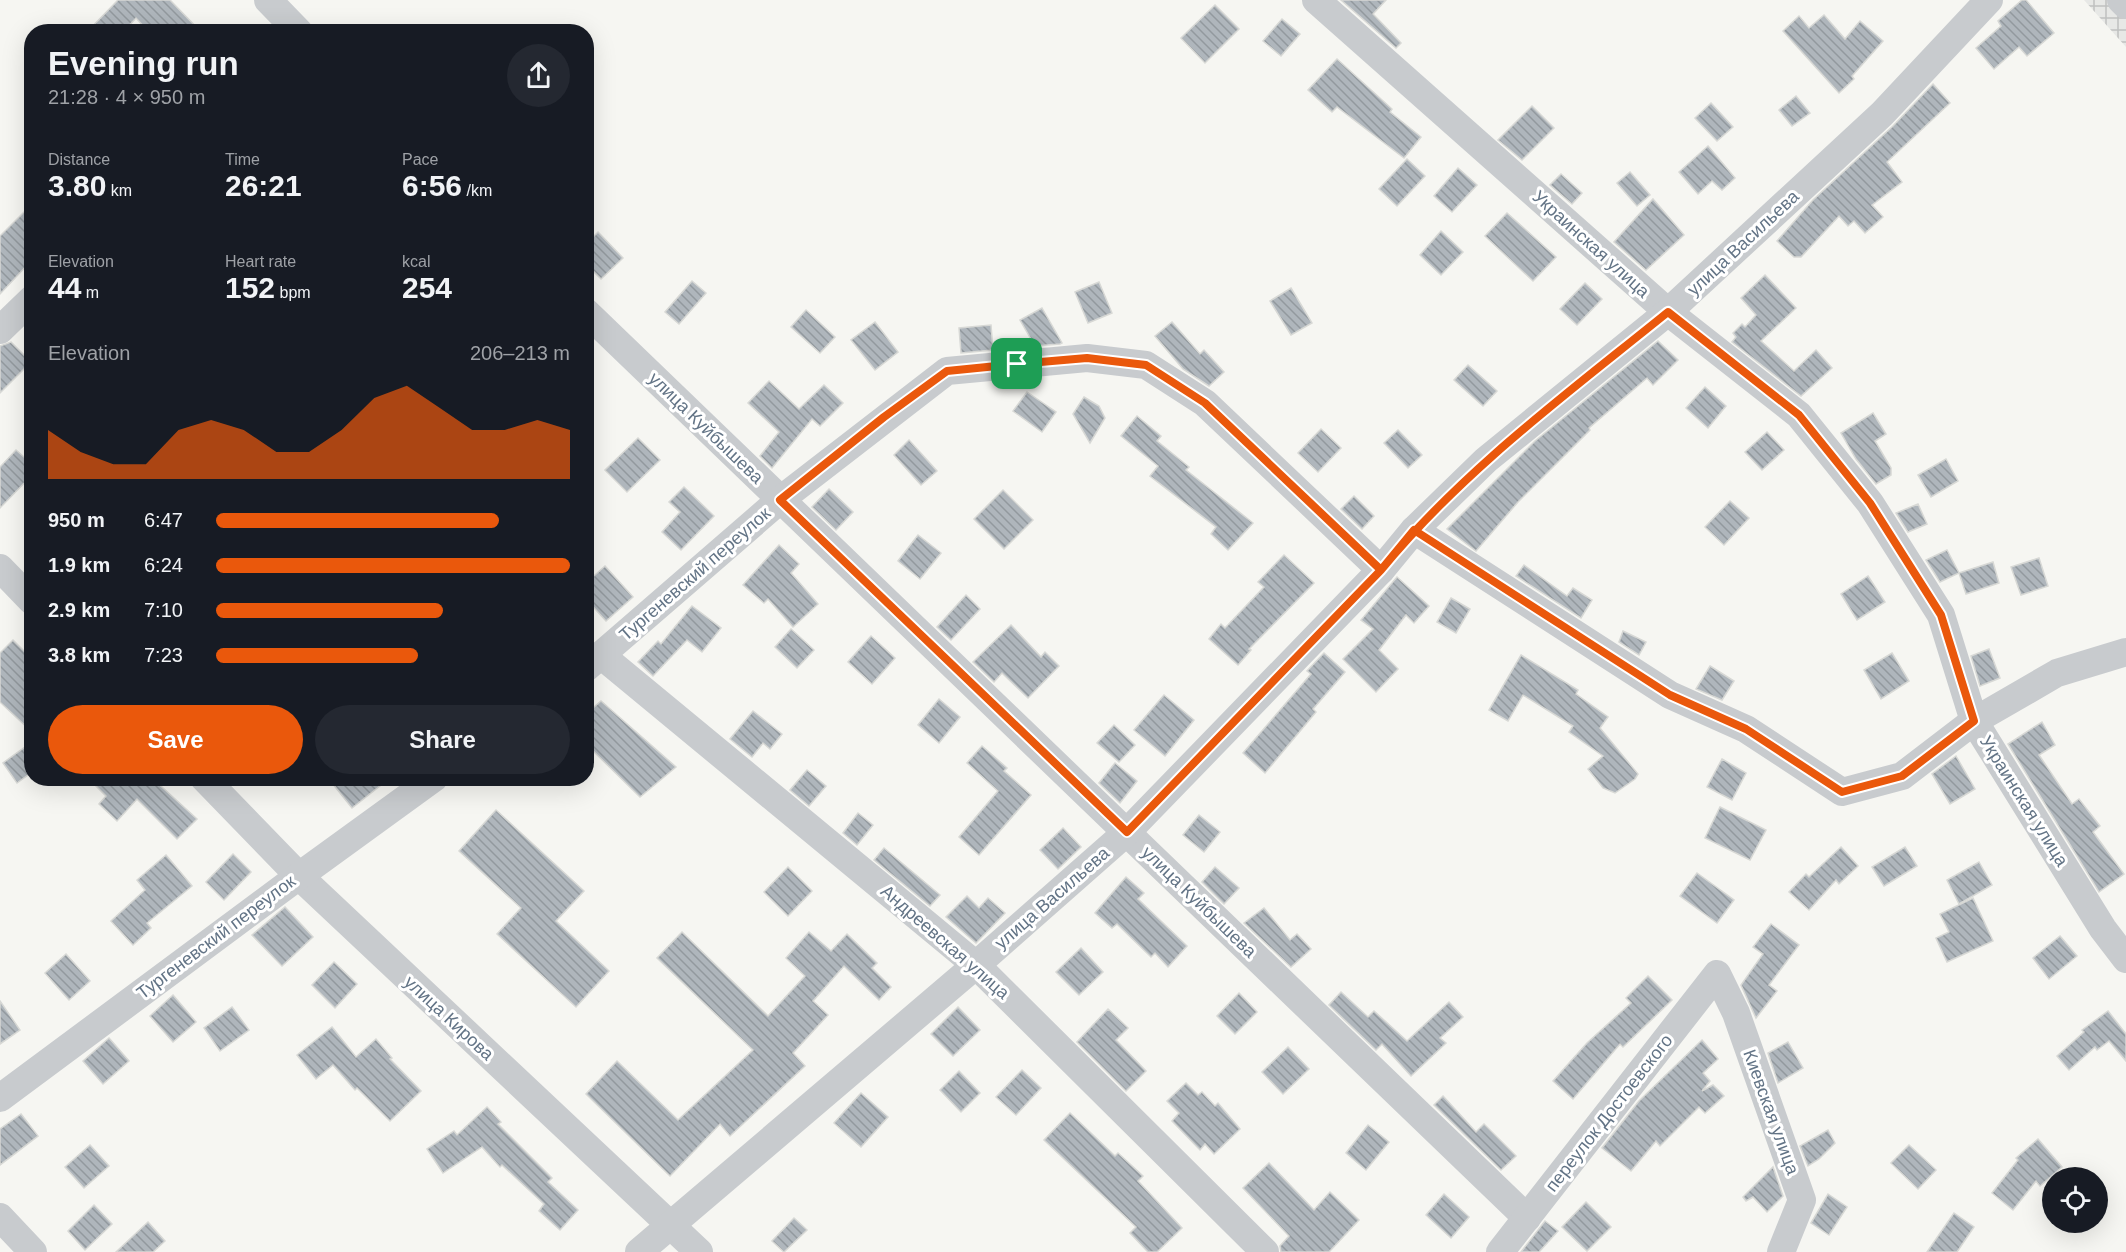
<!DOCTYPE html>
<html lang="en">
<head>
<meta charset="utf-8">
<style>
  :root { --surface:#171b24; --page:#242831; --text:#f1f3f6; --muted:#9ea1a6; --accent:#ea580c }
  body { margin:0; font-family:Helvetica,sans-serif; background:var(--page); color:var(--text); height:100vh; display:flex; flex-direction:column; font-size:22px; white-space:nowrap }
  * { box-sizing:border-box; margin:0 }
  p { font-size:20px; color:var(--muted) }
  .icon { flex:none; width:33px; height:33px; fill:none; stroke:currentColor; stroke-width:2; stroke-linecap:round; stroke-linejoin:round }
  .map { position:relative; flex:1; overflow:hidden }
  .sheet { position:absolute; left:24px; top:24px; width:570px; height:762px; display:flex; flex-direction:column; background:var(--surface); border-radius:24px; box-shadow:0 6px 24px #0002 }
  .sheet>* { flex:none }
  .tools { position:absolute; left:2042px; top:1167px; display:grid; gap:12px }
  .tools a { display:grid; place-items:center; width:66px; height:66px; border-radius:50%; background:var(--surface); box-shadow:0 6px 24px #0002; font-size:30px }
  .pin { position:absolute; display:grid; place-items:center; width:51px; height:51px; color:#fff; margin:-26px; border-radius:12px; box-shadow:0 3px 9px #0006 }
  .round { display:grid; place-items:center; flex:none; width:63px; height:63px; border-radius:32px; background:var(--page) }
  .head { display:flex; align-items:center; justify-content:space-between; height:102px; padding:0 24px }
  h1 { font-size:33px; font-weight:800; line-height:45px }
  .figures { display:grid; grid-template-columns:repeat(3,1fr); gap:9px; height:102px; padding:6px 24px }
  .figures div { display:grid; align-content:center }
  .figures b { font-size:30px; font-weight:800 }
  .figures small { font-size:16px; font-weight:400 }
  .figures p { font-size:16px }
  .chart { height:168px; padding:12px 24px }
  .chart p { display:flex; justify-content:space-between }
  .chart svg { width:100%; height:108px; margin-top:6px; fill:var(--accent); opacity:.7 }
  .action { display:flex; gap:12px; margin-top:auto; padding:12px 24px }
  .action a { flex:1; height:69px; border-radius:36px; background:var(--accent); color:#fff; font-size:24px; font-weight:800; line-height:69px; text-align:center }
  .action a+a { background:var(--page); color:var(--text) }
  ul { padding:0 24px; list-style:none; font-size:20px }
  li { display:grid; grid-template-columns:96px 72px 1fr; align-items:center; height:45px }
  li i { height:15px; border-radius:8px; background:var(--accent) }
  .map>svg:first-child { display:block }
</style>
</head>
<body>
<div class="map">
<svg width="2126" height="1252" viewBox="0 0 2126 1252">
  <defs>
    <pattern id="industrial-grid" width="8" height="8" patternUnits="userSpaceOnUse" patternTransform="scale(1.5)"><rect width="8" height="8" fill="#e7e8e6"/><path d="M0 4h8M4 0v8" fill="none" stroke="#bfc1c0"/></pattern>
    <pattern id="building-back-hatch" width="6" height="6" patternUnits="userSpaceOnUse" patternTransform="scale(1.5)"><rect width="6" height="6" fill="#afb6bc"/><path d="M-1 5l2 2M0 0l6 6M5-1l2 2" fill="none" stroke="#92999e"/></pattern>
  </defs>
  <rect width="100%" height="100%" fill="#f6f6f2"/>
  <path fill="url(#industrial-grid)" d="M2084 0H2126V47Z"/>
  <g fill="url(#building-back-hatch)" stroke="#d7d8d5" stroke-width="1.5">
    <path d="M118 0H170L201 32H149L136 18 123 32H87Z"/>
    <path d="M1341 0H1386L1373 14 1401 43 1396 48Z"/>
    <path d="M2022 0H2026L2054 33 2027 56 2019 47 1994 69 1976 48 2001 26 1998 21Z"/>
    <path d="M1215 5 1239 29 1205 63 1181 38Z"/>
    <path d="M1824 15 1845 39 1860 21 1883 41 1852 76 1854 79 1839 93 1783 31 1799 16 1809 28Z"/>
    <path d="M1282 19 1300 34 1281 56 1263 41Z"/>
    <path d="M1337 59 1392 109 1390 112 1421 137 1404 158 1337 107 1332 112 1308 90Z"/>
    <path d="M1933 84 1950 103 1887 162 1902 182 1872 205 1883 217 1865 233 1854 221 1848 226 1839 216 1801 257H1794L1777 241 1813 200 1893 126Z"/>
    <path d="M1796 96 1810 113 1792 126 1779 110Z"/>
    <path d="M1711 103 1733 127 1717 141 1695 118Z"/>
    <path d="M1532 106 1554 128 1522 160 1498 140Z"/>
    <path d="M1708 146 1735 178 1722 190 1712 181 1698 194 1679 172Z"/>
    <path d="M1407 159 1425 176 1397 206 1379 189Z"/>
    <path d="M1458 168 1477 185 1452 212 1434 196Z"/>
    <path d="M1630 172 1650 195 1637 206 1617 183Z"/>
    <path d="M1561 174 1582 193 1572 204 1550 185Z"/>
    <path d="M1653 199 1684 235 1646 270 1614 242Z"/>
    <path d="M32 204V260L0 294V236Z"/>
    <path d="M1507 213 1556 257 1533 281 1485 236Z"/>
    <path d="M1441 231 1463 252 1441 275 1420 255Z"/>
    <path d="M598 232 623 258 601 279 586 264V244Z"/>
    <path d="M1765 275 1796 308 1761 341 1794 371 1816 350 1832 368 1801 396 1732 342 1736 337 1733 333 1742 324 1745 327 1756 315 1741 298Z"/>
    <path d="M692 281 706 293 679 324 665 312Z"/>
    <path d="M1099 282 1112 313 1088 323 1075 292Z"/>
    <path d="M1585 283 1602 299 1577 325 1560 309Z"/>
    <path d="M1291 288 1312 323 1291 335 1270 301Z"/>
    <path d="M1042 308 1062 343 1060 344 1035 346 1020 320Z"/>
    <path d="M806 310 835 337 820 353 791 327Z"/>
    <path d="M875 322 898 352 875 370 851 340Z"/>
    <path d="M1172 322 1200 354 1204 350 1224 372 1209 386 1183 369 1155 336Z"/>
    <path d="M991 325 993 350 961 353 959 328Z"/>
    <path d="M1658 341 1678 360 1653 385 1647 378 1589 428 1590 430 1518 502 1476 551 1447 529 1535 441Z"/>
    <path d="M11 342 31 362 0 393V346Z"/>
    <path d="M1468 365 1497 391 1483 406 1454 380Z"/>
    <path d="M769 381 799 409 824 385 843 403 820 426 812 419 772 468 760 456 779 432 748 403Z"/>
    <path d="M1705 387 1726 406 1708 428 1686 408Z"/>
    <path d="M1027 392 1056 412 1042 432 1013 411Z"/>
    <path d="M1084 397 1099 406 1105 418 1090 443 1073 414Z"/>
    <path d="M1873 413 1886 434 1875 441 1891 468V475L1876 484 1856 459 1841 433Z"/>
    <path d="M1137 416 1161 436 1157 441 1189 467 1186 470 1253 523 1228 550 1211 534 1216 527 1150 476 1158 466 1121 436Z"/>
    <path d="M1321 429 1341 448 1318 472 1298 453Z"/>
    <path d="M1398 430 1422 455 1408 468 1384 443Z"/>
    <path d="M1767 432 1784 450 1762 470 1745 452Z"/>
    <path d="M638 438 660 460 627 492 605 470Z"/>
    <path d="M909 440 937 471 921 485 894 455Z"/>
    <path d="M16 450 32 464V475L0 508V467Z"/>
    <path d="M1946 459 1958 481 1931 497 1918 475Z"/>
    <path d="M684 487 714 516 681 550 662 532 680 512 669 502Z"/>
    <path d="M829 489 853 512 836 530 812 507Z"/>
    <path d="M1003 490 1033 520 1004 549 974 519Z"/>
    <path d="M1354 496 1374 516 1362 529 1341 509Z"/>
    <path d="M1730 501 1749 518 1724 545 1705 527Z"/>
    <path d="M1918 504 1927 524 1908 532 1896 513Z"/>
    <path d="M918 535 941 553 920 579 898 561Z"/>
    <path d="M779 545 799 564 791 573 818 604 793 627 768 599 764 603 743 585Z"/>
    <path d="M1947 550 1959 573 1940 582 1926 560Z"/>
    <path d="M1284 555 1314 583 1249 649 1251 650 1238 665 1209 639 1221 624 1225 628 1264 587 1258 582Z"/>
    <path d="M2039 558 2048 586 2021 595 2011 567Z"/>
    <path d="M1993 562 1999 583 1966 594 1959 573Z"/>
    <path d="M1524 565 1567 596 1573 588 1592 600 1581 618 1516 576Z"/>
    <path d="M605 566 633 597 606 621 586 599V583Z"/>
    <path d="M1868 576 1885 602 1857 620 1841 594Z"/>
    <path d="M1397 577 1429 606 1414 623 1406 615 1379 650 1398 669 1376 692 1343 659 1373 629 1361 620Z"/>
    <path d="M966 595 980 609 951 640 937 627Z"/>
    <path d="M1451 598 1470 609 1456 633 1437 622Z"/>
    <path d="M692 606 721 628 702 652 687 640 653 676 638 662 658 641 661 644Z"/>
    <path d="M1011 625 1041 657 1045 652 1059 666 1028 698 1002 673 994 682 973 662Z"/>
    <path d="M791 629 814 650 797 668 775 647Z"/>
    <path d="M1623 631 1646 642 1639 655 1619 642Z"/>
    <path d="M871 636 895 658 872 684 848 662Z"/>
    <path d="M13 640 32 659V732L0 702V653Z"/>
    <path d="M1989 649 2000 678 1980 686 1971 656Z"/>
    <path d="M1324 653 1345 672 1313 709 1316 712 1265 773 1243 753 1311 674 1307 671Z"/>
    <path d="M1892 653 1909 681 1881 699 1864 670Z"/>
    <path d="M1521 655 1578 690 1576 694 1608 717 1600 728 1638 774 1635 779 1615 793 1603 788 1588 769 1603 756 1569 732 1573 726 1523 695 1508 721 1489 710Z"/>
    <path d="M1710 666 1734 681 1722 700 1696 689Z"/>
    <path d="M1164 695 1194 720 1165 756 1134 730Z"/>
    <path d="M939 699 960 717 939 743 918 725Z"/>
    <path d="M601 701 676 767 640 797 586 744V714Z"/>
    <path d="M753 711 782 734 770 749 763 743 752 757 730 739Z"/>
    <path d="M2042 722 2055 745 2039 755 2072 804 2079 799 2100 826 2093 832 2124 874 2099 892 2008 744Z"/>
    <path d="M1114 725 1135 745 1119 762 1097 743Z"/>
    <path d="M32 742V772L17 783 3 763Z"/>
    <path d="M982 746 1007 768 1004 771 1031 795 979 855 959 837 998 791 967 763Z"/>
    <path d="M1956 756 1975 789 1950 804 1932 774Z"/>
    <path d="M1722 759 1746 773 1732 800 1707 787Z"/>
    <path d="M1115 763 1137 781 1120 803 1099 783Z"/>
    <path d="M807 770 826 786 809 806 790 790Z"/>
    <path d="M88 778H152L197 819 177 839 137 799 117 821 99 804 106 796Z"/>
    <path d="M328 778H390L352 808Z"/>
    <path d="M1720 807 1766 830 1750 860 1705 838Z"/>
    <path d="M496 810 584 891 556 921 609 971 576 1007 497 934 521 908 459 851Z"/>
    <path d="M858 813 873 825 857 845 843 833Z"/>
    <path d="M1199 815 1220 832 1204 852 1183 835Z"/>
    <path d="M1063 828 1081 847 1058 869 1040 850Z"/>
    <path d="M1841 847 1858 866 1839 884 1836 880 1809 910 1789 892 1806 874 1809 877Z"/>
    <path d="M1905 847 1917 866 1884 886 1872 867Z"/>
    <path d="M884 848 940 895 930 906 874 860Z"/>
    <path d="M233 854 251 872 224 900 206 882Z"/>
    <path d="M166 855 192 886 147 923 151 928 133 945 111 921 145 890 137 880Z"/>
    <path d="M1979 862 1992 885 1959 904 1947 880Z"/>
    <path d="M788 867 812 891 788 916 764 892Z"/>
    <path d="M1215 867 1239 888 1224 904 1202 882Z"/>
    <path d="M1697 873 1734 900 1717 923 1680 896Z"/>
    <path d="M1126 877 1144 893 1138 899 1187 946 1168 967 1155 953 1151 957 1117 924 1112 928 1095 913Z"/>
    <path d="M967 896 979 908 988 898 1005 913 976 943 946 917Z"/>
    <path d="M1973 898 1993 941 1947 962 1936 938 1949 932 1940 914Z"/>
    <path d="M285 907 313 937 282 966 252 935Z"/>
    <path d="M1264 908 1290 940 1297 934 1311 949 1291 967 1244 923Z"/>
    <path d="M1771 924 1799 945 1769 985 1777 991 1756 1018 1741 985 1763 954 1753 947Z"/>
    <path d="M682 932 768 1016 805 976 786 958 809 932 831 951 847 934 877 963 872 968 891 987 879 1000 844 966 813 1001 828 1015 793 1053 805 1066 730 1136 720 1124 670 1176 586 1094 617 1061 678 1120 753 1050 657 958Z"/>
    <path d="M2060 936 2077 956 2049 979 2033 958Z"/>
    <path d="M1081 948 1103 972 1079 995 1056 972Z"/>
    <path d="M66 954 90 981 69 1000 45 973Z"/>
    <path d="M334 962 357 984 335 1008 312 985Z"/>
    <path d="M1648 976 1672 1000 1623 1047 1620 1044 1573 1099 1553 1081 1587 1043 1631 1003 1626 998Z"/>
    <path d="M1341 992 1368 1017 1374 1011 1407 1041 1449 1002 1463 1017 1440 1038 1446 1043 1411 1076 1382 1044 1376 1050 1329 1005Z"/>
    <path d="M1239 993 1257 1012 1235 1034 1217 1016Z"/>
    <path d="M173 995 196 1022 173 1042 150 1016Z"/>
    <path d="M0 1001 20 1030 0 1044Z"/>
    <path d="M232 1007 249 1030 220 1051 204 1028Z"/>
    <path d="M958 1007 980 1030 953 1056 931 1034Z"/>
    <path d="M1108 1009 1128 1028 1116 1040 1146 1071 1126 1091 1077 1042Z"/>
    <path d="M2108 1011 2126 1034V1061L2109 1041 2097 1050 2095 1047 2069 1070 2057 1056 2084 1032 2082 1030Z"/>
    <path d="M332 1027 356 1057 376 1039 392 1058 390 1059 421 1091 390 1121 357 1088 355 1090 333 1065 316 1079 297 1055Z"/>
    <path d="M109 1038 129 1061 103 1084 83 1061Z"/>
    <path d="M1702 1040 1718 1059 1703 1073 1710 1081 1702 1091 1713 1085 1724 1096 1705 1113 1699 1107 1660 1146 1656 1141 1631 1171 1602 1148 1639 1101Z"/>
    <path d="M1788 1042 1803 1068 1778 1083 1768 1053Z"/>
    <path d="M1288 1047 1309 1069 1283 1094 1262 1072Z"/>
    <path d="M1022 1070 1041 1088 1016 1115 996 1097Z"/>
    <path d="M959 1071 980 1093 961 1112 940 1090Z"/>
    <path d="M1186 1083 1198 1095 1202 1092 1215 1106 1218 1103 1240 1129 1214 1154 1205 1144 1200 1150 1172 1121 1179 1113 1167 1101Z"/>
    <path d="M861 1093 888 1117 861 1147 834 1123Z"/>
    <path d="M1443 1096 1476 1132 1484 1124 1516 1156 1501 1170 1434 1105Z"/>
    <path d="M487 1107 501 1122 498 1124 552 1178 548 1182 578 1210 560 1230 539 1211 544 1204 502 1165 500 1167 482 1147 443 1173 427 1149 454 1131 457 1135Z"/>
    <path d="M1070 1113 1115 1156 1118 1153 1143 1176 1138 1181 1182 1228 1157 1252H1148L1130 1233 1136 1227 1044 1140Z"/>
    <path d="M21 1114 38 1136 0 1165V1129Z"/>
    <path d="M1368 1125 1389 1142 1366 1170 1346 1153Z"/>
    <path d="M1828 1130 1835 1143 1819 1159 1808 1166 1800 1146Z"/>
    <path d="M2038 1139 2062 1167 2040 1186 2036 1181 2013 1210 1992 1193 2018 1160 2016 1158Z"/>
    <path d="M90 1145 109 1166 84 1188 65 1167Z"/>
    <path d="M1909 1145 1936 1170 1918 1189 1891 1163Z"/>
    <path d="M1269 1163 1314 1210 1330 1192 1359 1220 1329 1252H1281L1280 1246 1289 1236 1243 1188Z"/>
    <path d="M1773 1167 1783 1196 1767 1212 1753 1197 1746 1201 1743 1197Z"/>
    <path d="M1444 1194 1469 1217 1451 1238 1426 1215Z"/>
    <path d="M1828 1194 1847 1207 1829 1235 1811 1223Z"/>
    <path d="M1586 1202 1611 1227 1587 1251 1562 1227Z"/>
    <path d="M94 1205 112 1224 85 1250 68 1231Z"/>
    <path d="M1954 1213 1974 1227 1957 1252H1927Z"/>
    <path d="M794 1218 807 1230 784 1252 772 1241Z"/>
    <path d="M1545 1221 1558 1231 1539 1252H1521Z"/>
    <path d="M148 1222 165 1241 153 1252H116Z"/>
  </g>
  <g fill="none" stroke-linecap="round" stroke-linejoin="round">
    <g stroke="#c8cbce" stroke-width="28">
      <path d="M268 0 299 32"/>
      <path d="M1316 0 1668 312 1799 415 1870 503 1941 615 1974 721 2103 929 2126 959"/>
      <path d="M2121 0 2126 5"/>
      <path d="M586 312 1527 1218"/>
      <path d="M0 330 32 299"/>
      <path d="M1414 530 1670 695 1746 729 1842 792 1902 776 1974 721 2057 673 2126 652"/>
      <path d="M0 568 32 601"/>
      <path d="M602 656 976 965 1265 1252"/>
      <path d="M586 668 780 500 947 371 1087 358 1146 365 1205 403 1381 570"/>
      <path d="M204 778 299 876 699 1252"/>
      <path d="M0 1098 299 876 434 778"/>
      <path d="M0 1217 33 1252"/>
      <path d="M639 1252 976 965 1127 832 1381 570 1414 530 1486 460 1668 312 1882 114 1989 0"/>
      <path d="M1500 1252 1717 974 1736 1013 1802 1200 1781 1252"/>
    </g>
  </g>
  <g fill="none" stroke-linecap="round" stroke-linejoin="round">
    <g stroke="#fff" stroke-width="12">
      <path id="route" d="M1017 364 947 371 884 417 780 500 1127 832 1381 570 1414 530 1670 695 1746 729 1842 792 1902 776 1974 721 1941 615 1870 503 1799 415 1668 312C1568 393 1463 470 1381 570L1205 403 1146 365 1087 358 1017 364"/>
    </g>
    <use href="#route" stroke="#ea580c" stroke-width="8"/>
  </g>
  <g text-anchor="middle" stroke-width="6" stroke-linejoin="round" paint-order="stroke">
    <g font-size="18" fill="#637486" stroke="#fff">
      <text transform="translate(1743 243) rotate(-43)" y="6">улица Васильева</text>
      <text transform="translate(1591 244) rotate(42)" y="6">Украинская улица</text>
      <text transform="translate(706 428) rotate(44)" y="6">улица Куйбышева</text>
      <text transform="translate(695 574) rotate(-41)" y="6">Тургеневский переулок</text>
      <text transform="translate(2024 801) rotate(58)" y="6">Украинская улица</text>
      <text transform="translate(1052 898) rotate(-41)" y="6">улица Васильева</text>
      <text transform="translate(1199 902) rotate(44)" y="6">улица Куйбышева</text>
      <text transform="translate(216 937) rotate(-37)" y="6">Тургеневский переулок</text>
      <text transform="translate(945 942) rotate(41)" y="6">Андреевская улица</text>
      <text transform="translate(449 1018) rotate(43)" y="6">улица Кирова</text>
      <text transform="translate(1771 1112) rotate(70)" y="6">Киевская улица</text>
      <text transform="translate(1609 1113) rotate(-52)" y="6">переулок Достоевского</text>
    </g>
  </g>
</svg>
<div class="tools">
<a><svg class="icon" aria-label="locate" viewBox="0 0 24 24"><circle cx="12" cy="12" r="6"/><path d="M12 2v4M12 18v4M2 12h4M18 12h4"/></svg></a>
</div>
<div class="pin" style="left:1017px;top:364px;background:#1e9e55"><svg class="icon" aria-label="arrive" viewBox="0 0 24 24"><path d="M6 21V4h12l-3 4 3 4H6"/></svg></div>
<section class="sheet">
<div class="head"><div><h1>Evening run</h1><p>21:28 · 4 × 950 m</p></div><a class="round"><svg class="icon" aria-label="share" viewBox="0 0 24 24"><path d="M12 15V3M7 8l5-5 5 5M5 13v7h14v-7"/></svg></a></div>
<div class="figures">
<div><p>Distance</p><b>3.80<small> km</small></b></div>
<div><p>Time</p><b>26:21</b></div>
<div><p>Pace</p><b>6:56<small> /km</small></b></div>
</div>
<div class="figures">
<div><p>Elevation</p><b>44<small> m</small></b></div>
<div><p>Heart rate</p><b>152<small> bpm</small></b></div>
<div><p>kcal</p><b>254</b></div>
</div>
<div class="chart"><p><span>Elevation</span>206–213 m</p>
<svg viewBox="0 0 160 44" preserveAspectRatio="none"><path d="M0 44V24L10 33L20 38L30 38L40 24L50 20L60 24L70 33L80 33L90 24L100 11L110 6L120 15L130 24L140 24L150 20L160 24V44z"/></svg>
</div>
<ul>
<li><b>950 m</b>6:47<i style="width:80%"></i></li>
<li><b>1.9 km</b>6:24<i style="width:100%"></i></li>
<li><b>2.9 km</b>7:10<i style="width:64%"></i></li>
<li><b>3.8 km</b>7:23<i style="width:57%"></i></li>
</ul>
<div class="action"><a>Save</a><a>Share</a></div>
</section>
</div>
</body>
</html>
